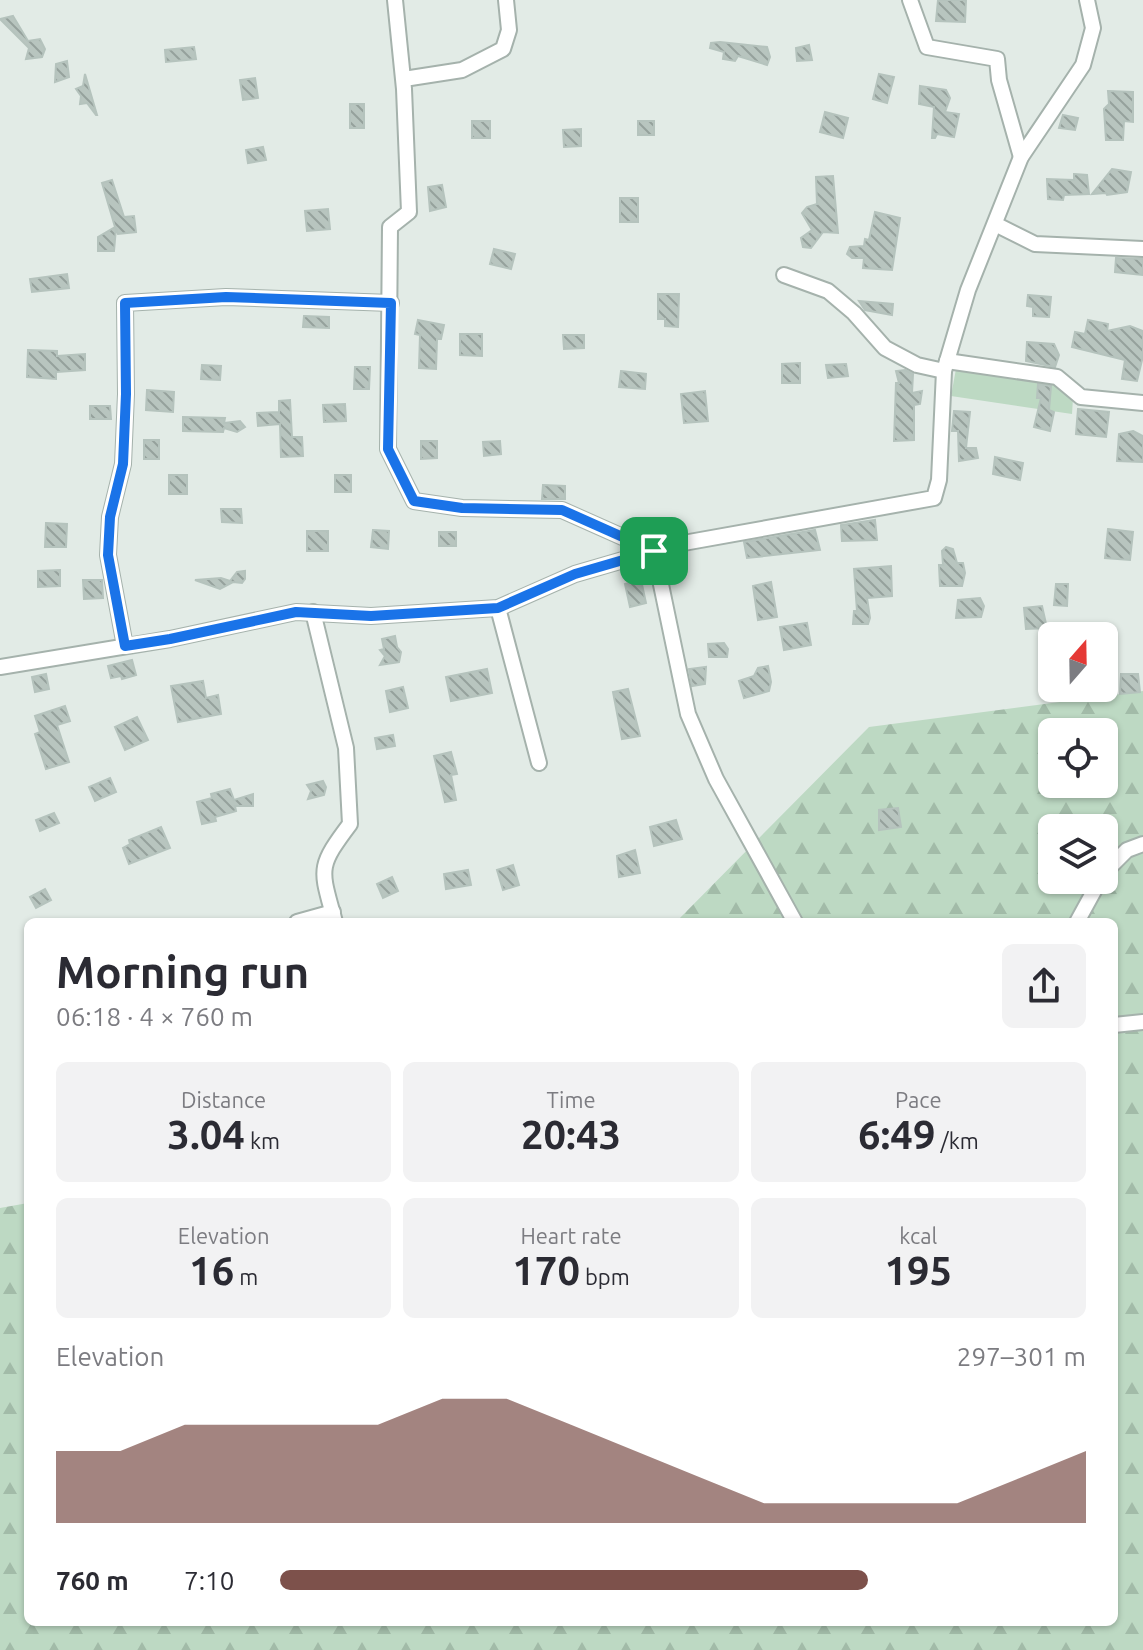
<!DOCTYPE html>
<html lang="en">
<head>
<meta charset="utf-8">
<style>
  :root { --surface:#fff; --page:#f2f2f3; --text:#2b2b33; --muted:#7c7c81; --accent:#7d514b }
  body { margin:0; font-family:Ubuntu,sans-serif; background:var(--page); color:var(--text); height:100vh; display:flex; flex-direction:column; font-size:30px; white-space:nowrap }
  * { box-sizing:border-box; margin:0 }
  p { font-size:26px; color:var(--muted) }
  .icon { flex:none; width:44px; height:44px; fill:none; stroke:currentColor; stroke-width:2; stroke-linecap:round; stroke-linejoin:round }
  .map { position:relative; flex:1; overflow:hidden }
  .side { position:absolute; left:24px; top:918px; width:1094px; height:708px; display:flex; flex-direction:column; background:var(--surface); border-radius:12px; box-shadow:0 2px 6px #0004 }
  .side>* { flex:none }
  .needle { width:52px; rotate:20deg }
  .controls { position:absolute; left:1038px; top:622px; display:grid; gap:16px }
  .controls a { display:grid; place-items:center; width:80px; height:80px; border-radius:12px; background:var(--surface); box-shadow:0 2px 6px #0004; font-size:40px }
  .pin { position:absolute; display:grid; place-items:center; width:68px; height:68px; color:#fff; margin:-34px; border-radius:16px; box-shadow:0 4px 12px #0006 }
  .round { display:grid; place-items:center; flex:none; width:84px; height:84px; border-radius:12px; background:var(--page) }
  .head { display:flex; align-items:center; justify-content:space-between; height:136px; padding:0 32px }
  h1 { font-size:44px; font-weight:700; line-height:60px }
  .stats { display:grid; grid-template-columns:repeat(3,1fr); gap:12px; height:136px; padding:8px 32px }
  .stats div { display:grid; align-content:center; border-radius:12px; background:var(--page); text-align:center }
  .stats b { font-size:40px; font-weight:700 }
  .stats small { font-size:22px; font-weight:400 }
  .stats p { font-size:22px }
  .chart { height:224px; padding:16px 32px }
  .chart p { display:flex; justify-content:space-between }
  .chart svg { width:100%; height:144px; margin-top:8px; fill:var(--accent); opacity:.7 }
  ul { padding:0 32px; list-style:none; font-size:26px }
  li { display:grid; grid-template-columns:128px 96px 1fr; align-items:center; height:60px }
  li i { height:20px; border-radius:10px; background:var(--accent) }
  .map>svg:first-child { display:block }
</style>
</head>
<body>
<div class="map">
<svg width="1143" height="1650" viewBox="0 0 1143 1650">
  <defs>
    <pattern id="forest-firs" width="22" height="20" patternUnits="userSpaceOnUse" patternTransform="scale(2)"><rect width="22" height="20" fill="#bdd9c3"/><path d="M5 1l3.5 6h-7zM16 11l3.5 6h-7z" fill="#a2bba8"/></pattern>
    <pattern id="building-back-hatch" width="6" height="6" patternUnits="userSpaceOnUse" patternTransform="scale(2)"><rect width="6" height="6" fill="#b8c5bf"/><path d="M-1 5l2 2M0 0l6 6M5-1l2 2" fill="none" stroke="#95a19c"/></pattern>
  </defs>
  <rect width="100%" height="100%" fill="#e2ebe6"/>
  <path fill="url(#forest-firs)" fill-rule="evenodd" d="M1143 691V1650H0V1208L28 1203V1622H1114V922H676L869 727ZM1052 732H1104V784H1052ZM1052 828H1104V880H1052Z"/>
  <path fill="#bdd9c3" d="M956 369 1056 384 1073 398 1072 414 951 396Z"/>
  <g fill="url(#building-back-hatch)" stroke="#b5c3bd" stroke-width="2">
    <path d="M938 0H966L965 22 936 21Z"/>
    <path d="M13 16 28 41 40 39 45 49 42 57 26 59 29 48 0 19Z"/>
    <path d="M720 42 767 47 770 57 767 65 738 56 735 61 723 59 724 52 710 48 711 43Z"/>
    <path d="M809 45 812 60 797 61 796 48Z"/>
    <path d="M194 47 196 59 166 62 165 50Z"/>
    <path d="M67 61 69 77 55 82 56 64Z"/>
    <path d="M85 74 97 115H96L87 103 80 104 81 96 76 89 83 86Z"/>
    <path d="M879 74 894 77 887 103 873 99Z"/>
    <path d="M255 78 258 98 243 100 240 80Z"/>
    <path d="M920 86 946 90 950 98 945 112 959 114 954 137 937 134 935 138H932L934 107 919 104Z"/>
    <path d="M1108 91 1133 92V122L1124 121 1123 140H1106L1104 109 1109 104Z"/>
    <rect x="350" y="104" width="14" height="24"/>
    <path d="M825 112 848 118 843 138 820 132Z"/>
    <path d="M1063 115 1078 118 1075 130 1059 128Z"/>
    <rect x="472" y="121" width="18" height="17"/>
    <rect x="638" y="121" width="16" height="14"/>
    <path d="M581 129V146L564 147 563 130Z"/>
    <path d="M263 147 266 160 248 163 246 150Z"/>
    <path d="M1112 169 1131 172 1127 192 1107 195 1106 193 1092 194Z"/>
    <path d="M1074 174 1087 175 1089 194 1064 195 1063 200 1048 199 1047 179 1074 180Z"/>
    <path d="M833 176 838 233 823 232 811 248 803 247 801 238 812 230 802 213 807 207 817 204 816 177Z"/>
    <path d="M112 180 124 217 134 216 136 232 118 234 116 228 114 251H98V237L115 227 102 183Z"/>
    <path d="M442 185 446 207 430 211 428 187Z"/>
    <rect x="620" y="198" width="18" height="24"/>
    <path d="M328 209 330 229 307 231 305 211Z"/>
    <path d="M875 212 900 218 892 270 863 268 864 258H852L847 254 850 247 864 246 865 239 869 240Z"/>
    <path d="M494 249 515 254 511 269 490 264Z"/>
    <path d="M1116 258 1143 259V275L1115 272Z"/>
    <path d="M67 274 69 288 32 292 30 279Z"/>
    <path d="M658 294H679L678 327 665 326V319H658Z"/>
    <path d="M1028 295 1051 297 1049 317 1033 316V307L1027 306Z"/>
    <path d="M859 301 893 304 892 315 865 310Z"/>
    <path d="M304 316 329 317V328L303 327Z"/>
    <path d="M418 320 444 325 441 339H437L436 369 419 368 420 335 415 334Z"/>
    <path d="M1088 320 1108 324 1107 331 1130 326 1143 331V356L1137 381 1122 379 1125 360 1072 347 1075 332 1085 334Z"/>
    <path d="M460 334H482V356L460 355Z"/>
    <path d="M563 335H584V348L564 349Z"/>
    <path d="M1027 342 1054 344 1059 355 1055 367 1026 361Z"/>
    <path d="M28 350 57 351V356L85 354V370L56 372V379L27 377Z"/>
    <path d="M800 363V383H782V364Z"/>
    <path d="M846 364 848 376 828 378 826 365Z"/>
    <path d="M202 365 221 366 220 380 201 379Z"/>
    <path d="M355 367H370L369 389H354Z"/>
    <path d="M905 370 913 374 912 393 922 391 920 404 914 405V440L894 441 896 383H899L896 371Z"/>
    <path d="M621 371 646 374 645 389 619 387Z"/>
    <path d="M1038 384 1051 386 1049 410 1054 412 1050 431 1034 427 1041 398H1037Z"/>
    <path d="M147 390 174 392 173 412 146 410Z"/>
    <path d="M705 391 708 421 684 423 681 394Z"/>
    <path d="M290 400 292 437H302L303 456 281 457 280 424 258 426 257 413 279 412V401Z"/>
    <path d="M345 404 346 421 324 422 323 405Z"/>
    <path d="M90 406H110L111 419H90Z"/>
    <path d="M1078 409 1109 412 1106 437 1076 434Z"/>
    <path d="M954 411 970 412 966 448H976L978 458 959 461 958 431H952Z"/>
    <path d="M183 417 225 418 224 423 240 421 245 427 237 432 224 428 223 432 183 431Z"/>
    <path d="M1133 431 1143 436V462L1117 461 1119 434Z"/>
    <rect x="144" y="440" width="15" height="19"/>
    <path d="M421 441H437V458L421 459Z"/>
    <path d="M500 441 501 454 484 456 483 442Z"/>
    <path d="M995 457 1023 463 1020 480 993 474Z"/>
    <rect x="169" y="475" width="18" height="19"/>
    <rect x="335" y="475" width="16" height="17"/>
    <path d="M543 485 565 486V499H542Z"/>
    <path d="M221 509H241L242 523 222 522Z"/>
    <path d="M875 520 877 540 842 541 841 525Z"/>
    <path d="M46 523 67 524 66 547H45Z"/>
    <path d="M1108 529 1133 532 1130 560 1105 558Z"/>
    <path d="M373 530 389 531 388 549 371 547Z"/>
    <path d="M815 530 820 550 747 558 744 542Z"/>
    <rect x="307" y="531" width="21" height="20"/>
    <rect x="439" y="532" width="17" height="14"/>
    <path d="M946 547 953 549 957 563H963L965 573 962 586H940L939 565H943L942 551Z"/>
    <path d="M891 566 892 596 867 598 870 618 868 624H853L854 611H857L854 569Z"/>
    <path d="M60 570V586L38 587V571Z"/>
    <path d="M245 571V579L242 583 233 582 220 589 195 580 221 578 230 581 237 572Z"/>
    <path d="M83 580H102L103 598 84 599Z"/>
    <path d="M641 580 646 603 630 607 625 584Z"/>
    <path d="M771 582 777 617 758 620 753 586Z"/>
    <path d="M1056 584H1068L1067 606 1054 605Z"/>
    <path d="M980 598 984 606 981 617 956 618 958 600Z"/>
    <path d="M1042 606 1047 628 1026 629 1024 608Z"/>
    <path d="M807 623 811 645 784 650 780 627Z"/>
    <path d="M395 636 397 647 401 652 399 662 380 665 385 656 380 650 384 649 382 639Z"/>
    <path d="M724 643 728 649 727 657H709L708 644Z"/>
    <path d="M132 660 136 675 122 679 121 676 111 678 108 666Z"/>
    <path d="M768 666 771 682 769 691 744 698 739 681 754 676 758 668Z"/>
    <path d="M706 667 705 684 692 686 689 669Z"/>
    <path d="M487 669 492 693 451 701 446 677Z"/>
    <path d="M46 674 49 689 35 692 32 677Z"/>
    <path d="M1121 674H1138L1140 692 1120 694Z"/>
    <path d="M203 681 206 698 218 695 221 714 178 722 171 686Z"/>
    <path d="M403 687 408 708 390 712 386 691Z"/>
    <path d="M628 689 640 736 622 739 613 692Z"/>
    <path d="M65 706 70 721 57 725 69 762 46 769 35 734 40 732 35 716Z"/>
    <path d="M137 717 148 740 125 750 115 727Z"/>
    <path d="M393 735 395 746 377 749 375 738Z"/>
    <path d="M451 752 457 774 451 775 456 800 445 802 434 756Z"/>
    <path d="M110 778 116 792 95 801 89 787Z"/>
    <path d="M323 781 326 787 324 795 308 799 311 791 307 785Z"/>
    <path d="M230 789 234 800 253 794V806H235L236 811 215 817 216 821 202 824 197 802 212 798 211 794Z"/>
    <path d="M898 808 901 827 879 830V810Z"/>
    <path d="M54 813 59 823 40 831 36 820Z"/>
    <path d="M676 820 682 839 654 846 650 827Z"/>
    <path d="M161 827 170 848 129 864 123 848 130 844 129 840Z"/>
    <path d="M635 850 640 873 619 877 617 856Z"/>
    <path d="M513 865 519 885 503 890 497 870Z"/>
    <path d="M468 870 471 885 446 889 444 874Z"/>
    <path d="M392 877 398 891 383 898 377 884Z"/>
    <path d="M45 889 51 900 36 908 30 897Z"/>
  </g>
  <g fill="none" stroke-linecap="round" stroke-linejoin="round">
    <g stroke="#a5b2ac" stroke-width="18">
      <g id="street">
        <path d="M395 0 404 89 409 212 390 227 388 449 414 501 462 508 562 510 654 551 688 714 716 779 795 922"/>
        <path d="M910 0 927 47 997 59 999 80 1021 157"/>
        <path d="M404 79 462 70 503 49 509 30 506 0"/>
        <path d="M995 224 1035 244 1143 249"/>
        <path d="M784 275 828 291 854 313 885 348 917 365 944 371"/>
        <path d="M947 361 1057 377 1081 397 1143 403"/>
        <path d="M498 608 539 763"/>
        <path d="M313 612 346 748 350 824C316 869 321 869 335 922"/>
        <path d="M125 646 108 555 110 517 123 464 126 394 125 303 226 297 391 303"/>
        <path d="M0 667 170 639 296 612 371 616 498 608 575 574 678 544 934 498 939 480 944 371 968 290 1021 157 1083 65 1093 28 1087 0"/>
        <path d="M1104 873 1127 850 1143 844"/>
        <path d="M297 922 333 912"/>
        <path d="M1077 922 1100 880"/>
        <path d="M1114 1025 1143 1022"/>
      </g>
    </g>
    <use href="#street" stroke="#fff" stroke-width="14"/>
  </g>
  <g fill="none" stroke-linecap="round" stroke-linejoin="round">
    <g stroke="#fff" stroke-width="16">
      <path id="route" d="M226 297 391 303 388 449 414 501 462 508 562 510 654 551 575 574 498 608 371 616 296 612 170 639 125 646 108 555 110 517 123 464 126 394 125 303Z"/>
    </g>
    <use href="#route" stroke="#1a73e8" stroke-width="10"/>
  </g>
</svg>
<div class="controls">
<a><svg class="needle" viewBox="-14 -14 28 28"><path d="M0-13l5 13h-10z" fill="#e53935"/><path d="M0 13l5-13h-10z" fill="#7c7c81"/></svg></a>
<a><svg class="icon" aria-label="locate" viewBox="0 0 24 24"><circle cx="12" cy="12" r="6"/><path d="M12 2v4M12 18v4M2 12h4M18 12h4"/></svg></a>
<a><svg class="icon" aria-label="layers" viewBox="0 0 24 24"><path d="M12 4l9 5-9 5-9-5zM3 14l9 5 9-5"/></svg></a>
</div>
<div class="pin" style="left:654px;top:551px;background:#1e9e55"><svg class="icon" aria-label="arrive" viewBox="0 0 24 24"><path d="M6 21V4h12l-3 4 3 4H6"/></svg></div>
<section class="side">
<div class="head"><div><h1>Morning run</h1><p>06:18 · 4 × 760 m</p></div><a class="round"><svg class="icon" aria-label="share" viewBox="0 0 24 24"><path d="M12 15V3M7 8l5-5 5 5M5 13v7h14v-7"/></svg></a></div>
<div class="stats">
<div><p>Distance</p><b>3.04<small> km</small></b></div>
<div><p>Time</p><b>20:43</b></div>
<div><p>Pace</p><b>6:49<small> /km</small></b></div>
</div>
<div class="stats">
<div><p>Elevation</p><b>16<small> m</small></b></div>
<div><p>Heart rate</p><b>170<small> bpm</small></b></div>
<div><p>kcal</p><b>195</b></div>
</div>
<div class="chart"><p><span>Elevation</span>297–301 m</p>
<svg viewBox="0 0 160 44" preserveAspectRatio="none"><path d="M0 44V22L10 22L20 14L30 14L40 14L50 14L60 6L70 6L80 14L90 22L100 30L110 38L120 38L130 38L140 38L150 30L160 22V44z"/></svg>
</div>
<ul>
<li><b>760 m</b>7:10<i style="width:73%"></i></li>
</ul>
</section>
</div>
</body>
</html>
